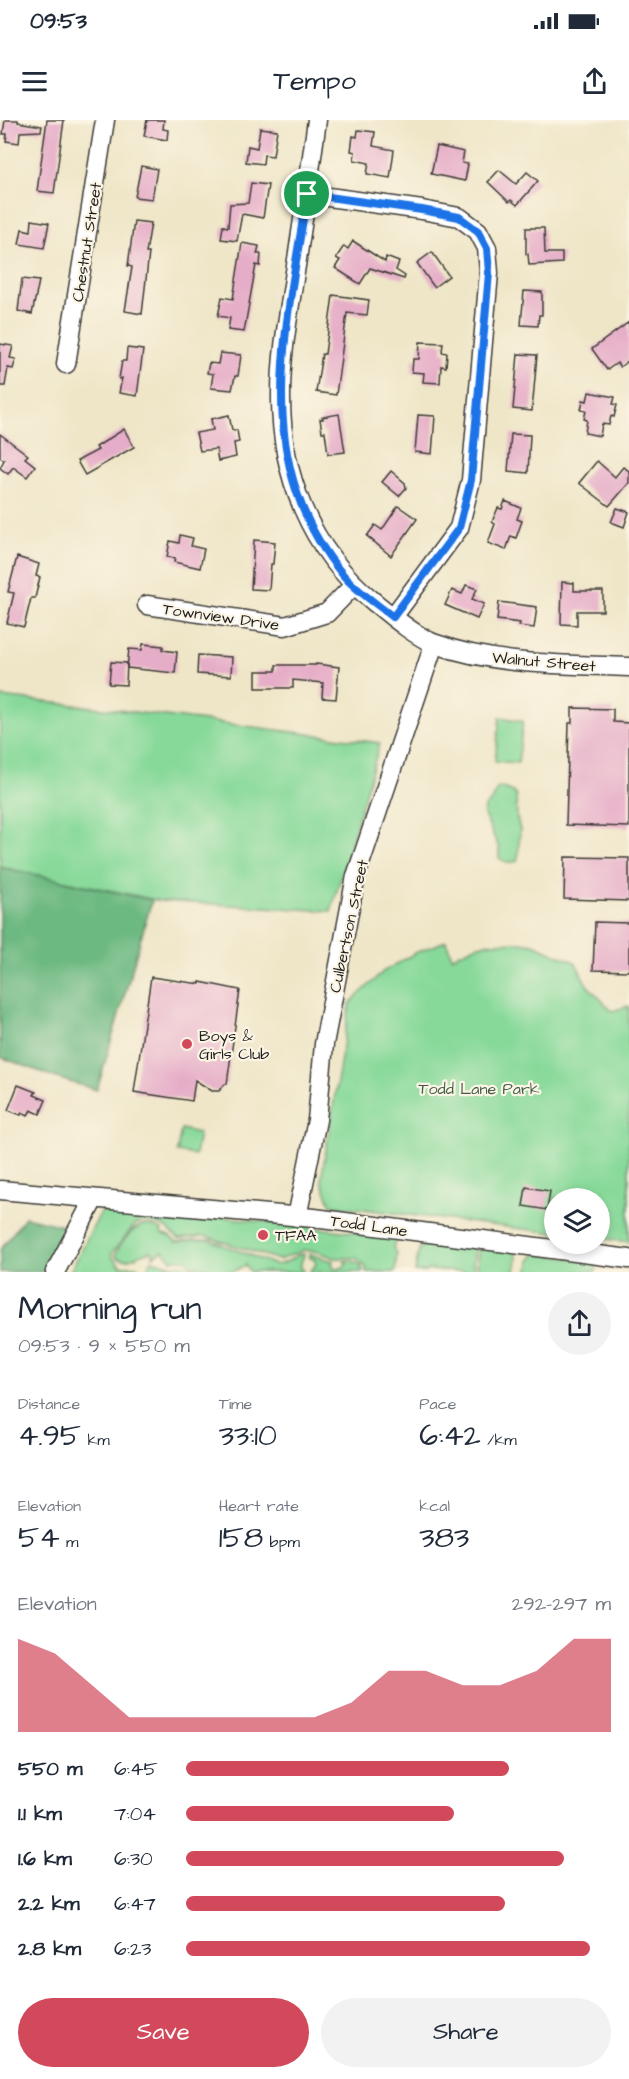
<!DOCTYPE html>
<html lang="en">
<head>
<meta charset="utf-8">
<style>
  :root { --surface:#fff; --page:#f2f2f3; --text:#1f2937; --muted:#747a83; --accent:#d1495b }
  body { margin:0; font-family:"Architects Daughter",sans-serif; background:var(--page); color:var(--text); height:100vh; display:flex; flex-direction:column; font-size:22px; white-space:nowrap }
  * { box-sizing:border-box; margin:0 }
  p { font-size:20px; color:var(--muted) }
  .icon { flex:none; width:33px; height:33px; fill:none; stroke:currentColor; stroke-width:2; stroke-linecap:round; stroke-linejoin:round }
  .map { position:relative; height:1152px; overflow:hidden }
  .drawer { display:flex; flex-direction:column; background:var(--surface); flex:1 }
  .drawer>* { flex:none }
  .fabs { position:absolute; left:544px; top:1068px; display:grid; gap:12px }
  .fabs a { display:grid; place-items:center; width:66px; height:66px; border-radius:50%; background:var(--surface); box-shadow:0 3px 9px #0003; font-size:30px }
  .pin { position:absolute; display:grid; place-items:center; width:51px; height:51px; color:#fff; margin:-26px; border:3px solid #fff; border-radius:50%; box-shadow:0 2px 6px #0007 }
  .round { display:grid; place-items:center; flex:none; width:63px; height:63px; border-radius:32px; background:var(--page) }
  .overview { display:flex; align-items:center; justify-content:space-between; height:102px; padding:0 18px }
  h1 { font-size:33px; font-weight:600; line-height:45px }
  .metrics { display:grid; grid-template-columns:repeat(3,1fr); gap:9px; height:102px; padding:6px 18px }
  .metrics div { display:grid; align-content:center }
  .metrics b { font-size:30px; font-weight:600 }
  .metrics small { font-size:16px; font-weight:400 }
  .metrics p { font-size:16px }
  .chart { height:168px; padding:12px 18px }
  .chart p { display:flex; justify-content:space-between }
  .chart svg { width:100%; height:108px; margin-top:6px; fill:var(--accent); opacity:.7 }
  .action { display:flex; gap:12px; margin-top:auto; padding:12px 18px }
  .action a { flex:1; height:69px; border-radius:36px; background:var(--accent); color:#fff; font-size:24px; font-weight:600; line-height:69px; text-align:center }
  .action a+a { background:var(--page); color:var(--text) }
  ul { padding:0 18px; list-style:none; font-size:20px }
  li { display:grid; grid-template-columns:96px 72px 1fr; align-items:center; height:45px }
  li i { height:15px; border-radius:8px; background:var(--accent) }
  .status { display:flex; justify-content:space-between; align-items:center; height:42px; padding:0 30px; background:var(--surface); direction:ltr }
  .status svg { height:16px; fill:currentColor }
  header { display:flex; justify-content:space-between; align-items:center; height:78px; padding:0 18px; background:var(--surface); font-size:27px; font-weight:600 }
  .map>svg:first-child { display:block }
</style>
</head>
<body>
<div class="status"><b>09:53</b><svg viewBox="0 0 49 12"><path d="M0 12V9h3v3zM5 12V6h3v6zM10 12V3h3v9zM15 12V0h3v12zM26 1h20v11H26zM47 4h2v5h-2z"/></svg></div>
<header><svg class="icon" aria-label="menu" viewBox="0 0 24 24"><path d="M4 6h16M4 12h16M4 18h16"/></svg>Tempo<svg class="icon" aria-label="share" viewBox="0 0 24 24"><path d="M12 15V3M7 8l5-5 5 5M5 13v7h14v-7"/></svg></header>
<div class="map">
<svg width="629" height="1152" viewBox="0 0 629 1152">
  <rect width="100%" height="100%" fill="#fcf5e5"/>
  <filter id="ink" filterUnits="userSpaceOnUse"><feTurbulence type="fractalNoise" baseFrequency=".0167" numOctaves="2"/><feDisplacementMap in="SourceGraphic" scale="12" xChannelSelector="R" yChannelSelector="G"/><feConvolveMatrix kernelMatrix="1 2 1 2 8 2 1 2 1" color-interpolation-filters="sRGB"/></filter>
  <filter id="wash" filterUnits="userSpaceOnUse"><feTurbulence type="fractalNoise" baseFrequency=".008" numOctaves="4" result="noise"/><feDisplacementMap in="SourceGraphic" scale="24" xChannelSelector="R" yChannelSelector="G"/><feGaussianBlur stdDeviation="1.35" result="paint"/><feColorMatrix in="noise" values="0 0 0 0 0 0 0 0 0 0 0 0 0 0 0 0 0 1.4 0 .05"/><feComposite in="paint" operator="in"/></filter>
  <g filter="url(#wash)">
    <rect width="100%" height="100%" fill="#efe6c8"/>
    <g fill="#87d99a" stroke="#527a5b" stroke-width="1.5">
      <path d="M0 577 102 588 380 623 331 791 160 781 0 747Z"/>
      <path d="M500 597 523 601 518 643 495 641Z"/>
      <path d="M500 667 513 672 516 676 517 698 520 710 518 737 517 741C510 743 505 743 499 738V728L484 695 485 687 493 679 497 668Z"/>
      <path d="M446 821 452 837 478 825 491 823 520 822 533 824 575 842 587 865 612 891 629 886V1122L600 1118V1078H555V1113L331 1085 321 1060 350 883 384 851 415 833Z"/>
      <path d="M181 1009 199 1013 195 1035 177 1032Z"/>
      <path d="M109 1087 232 1098 393 1117 396 1120 393 1127 397 1134 395 1152H366V1147L356 1138H335L318 1132 304 1130 279 1140 205 1116 179 1119 163 1106 145 1101 136 1104 112 1133V1137L121 1146H136L142 1150 147 1149 151 1140 173 1146C185 1141 194 1149 207 1152H70L101 1092Z"/>
      <path d="M142 1105H149L162 1110 161 1113 169 1116 177 1122 196 1120H210L276 1145 287 1142 298 1135 304 1134C304 1139 300 1139 301 1148L304 1150 302 1152H250L246 1145 232 1152H221L192 1145 186 1139 172 1140 163 1131 153 1136 154 1133 151 1131C140 1134 128 1143 117 1138L115 1135C121 1123 130 1111 142 1105Z"/>
      <path d="M428 1122 472 1126 475 1128 473 1143 476 1152 427 1150 426 1152H415L419 1129Z"/>
      <path d="M481 1127 515 1131 517 1138 515 1152H480L477 1143 479 1129Z"/>
      <path d="M309 1134 333 1141 332 1146 339 1149 345 1146 346 1143 344 1141C353 1140 362 1142 363 1152H312L310 1151 315 1146 316 1142 314 1139 309 1138Z"/>
      <path d="M535 1134 597 1141 596 1152H529L530 1141Z"/>
    </g>
    <g fill="#6db982" stroke="#446a4f" stroke-width="1.5">
      <path d="M0 747 152 780 97 970 60 959 0 937Z"/>
      <path d="M25 1097 67 1107 42 1152H0V1130Z"/>
    </g>
    <g id="blocks">
      <g fill="#e6adc8">
        <path d="M5 0H18V2L42 6 41 11 20 12 19 23 6 21 7 14H3Z"/>
        <path d="M47 0H64L54 73 37 71Z"/>
        <path d="M147 0H164L163 9 168 10 167 20 144 16Z"/>
        <path d="M260 8 277 10 273 36 264 35 263 44 246 42 248 26 257 28Z"/>
        <path d="M358 10 375 12 373 26 394 30 390 58 367 54 369 43 354 40 355 32 351 31 353 16 357 17Z"/>
        <path d="M437 26 464 32 462 43 468 44 465 61 431 54Z"/>
        <path d="M141 46 157 49 152 79 135 77Z"/>
        <path d="M499 50 516 64 527 52 538 61 517 85 511 80 509 82 488 62Z"/>
        <path d="M251 63 268 65 263 98 242 94 237 121 221 119 223 106 228 107 230 84 248 83Z"/>
        <path d="M32 100 49 103 44 128 19 124 22 109 31 111Z"/>
        <path d="M134 101 151 103 146 133H149L142 194 125 191 132 147 128 146Z"/>
        <path d="M526 108H544L545 133H562V143L529 145 528 134H526Z"/>
        <path d="M353 121 385 142 386 137 399 142 396 150 405 156 404 159 370 148 360 164 335 148 340 140 336 138 344 126 348 129Z"/>
        <path d="M242 123 259 126 257 134H261L260 146 256 145 244 212 228 210 230 198 218 196 222 177 233 179Z"/>
        <path d="M432 132 449 156 434 167 417 143Z"/>
        <path d="M22 159 39 161 32 194 18 191Z"/>
        <path d="M524 171 542 172V195H539L538 206 521 205Z"/>
        <path d="M333 175 369 180 367 195 347 193 336 275 316 272 322 234H325Z"/>
        <path d="M629 202V240L620 247 617 243 607 250 592 229Z"/>
        <path d="M420 222 443 223 442 232 447 233 446 247 441 246 440 263 423 262 424 253 412 252 413 239H419Z"/>
        <path d="M0 224 13 226 10 238 16 239 13 249 8 248 5 266H0Z"/>
        <path d="M127 228 143 230 137 276 119 273 122 258 119 259 122 241H126Z"/>
        <path d="M220 233 241 235 238 256H235L232 270 211 268 213 254 207 253 209 243 218 244Z"/>
        <path d="M518 234 537 235 532 291 513 289Z"/>
        <path d="M589 272 615 277 613 284 617 285 614 297 611 296 609 305 602 304 600 316 585 313 587 300 584 299 586 291 581 290 583 280 587 281Z"/>
        <path d="M339 294 345 332 328 334 325 312H322L320 299H323L322 297Z"/>
        <path d="M229 295 232 310H237L239 322 234 323 236 337 218 341 216 329 200 331 196 313 213 310 211 299Z"/>
        <path d="M418 295 435 296 432 334 415 332Z"/>
        <path d="M124 309 134 327 85 355 77 341 98 330 96 327Z"/>
        <path d="M0 314 28 335 25 338 35 346 27 357 13 347 8 354 0 348 4 340 0 337Z"/>
        <path d="M511 314 530 315 528 353 508 351Z"/>
        <path d="M597 341 615 357 623 347 629 351V363L609 386 579 363Z"/>
        <path d="M391 351 405 363 406 368 399 376 382 362Z"/>
        <path d="M505 381 521 388 517 399 522 401 516 418 511 416 506 430 488 423 495 404 492 402 498 388 502 389Z"/>
        <path d="M398 386 417 399 391 436 367 416 375 405 382 410Z"/>
        <path d="M617 388 629 392 624 407 611 402Z"/>
        <path d="M180 415 193 418 191 426 204 429 200 448 174 442 175 438 167 437 170 421 179 423Z"/>
        <path d="M254 420 275 422 273 444H271L269 470 251 469Z"/>
        <path d="M17 437 39 444 36 456 40 457 35 478H31L24 507 7 503 14 473 8 472Z"/>
        <path d="M562 462 574 463V471H603V491H577V505L561 504Z"/>
        <path d="M466 465 477 469 472 479 484 484 477 499 445 485 452 470 462 474Z"/>
        <path d="M499 482 537 487 534 508 519 506 520 503 497 500Z"/>
        <path d="M143 524 163 526V530L177 532 175 553 127 548 129 529 142 530Z"/>
        <path d="M198 535 232 537 231 556 197 554Z"/>
        <path d="M111 542 127 543 126 565 109 564Z"/>
        <path d="M316 544 339 547 336 579 322 578 323 563 293 560V568H256V551H276V545H316Z"/>
        <path d="M572 588 613 589V602L629 603V707L566 705 569 603H572Z"/>
        <path d="M565 737 629 738V781L564 779Z"/>
        <path d="M595 802 629 803V851L593 850Z"/>
        <path d="M151 857 200 864V862L240 870 227 964H225L219 971H212L195 960 192 981 134 972Z"/>
        <path d="M18 965 36 972 34 975 46 980 40 994 31 990 28 995 22 992 21 995 8 990Z"/>
        <path d="M526 1067 550 1071 547 1090 523 1086Z"/>
      </g>
    </g>
  </g>
  <g filter="url(#ink)">
    <use href="#blocks" fill-opacity="0" stroke="#3c3a36" stroke-width="1.5"/>
    <g fill="none" stroke-linecap="round" stroke-linejoin="round">
      <g stroke="#3c3a36" stroke-width="21">
        <g id="minor">
          <path d="M317 0C310 51 303 102 295 152 289 192 281 233 281 274 280 354 310 430 373 481 389 494 417 518 436 524 497 546 565 544 629 547"/>
          <path d="M307 74 422 90 459 97 478 111 487 128 489 153 471 360 459 408 393 497"/>
          <path d="M66 244 105 0"/>
          <path d="M147 485 285 506 327 493 354 465"/>
          <path d="M0 1070 314 1098 629 1139"/>
          <path d="M297 1097 317 1000 324 924 356 756 434 524"/>
          <path d="M55 1152 94 1079"/>
        </g>
      </g>
      <use href="#minor" stroke="#fff" stroke-width="18"/>
    </g>
  </g>
  <g fill="none" stroke-linecap="round" stroke-linejoin="round" filter="url(#ink)">
    <g stroke="#fff" stroke-width="12">
      <path id="route" d="M307 74 422 90 459 97 478 111 487 128 489 153 471 360 459 408 393 497C377 484 358 472 344 456 248 342 287 207 307 74Z"/>
    </g>
    <use href="#route" stroke="#1a73e8" stroke-width="8"/>
  </g>
  <g fill="#d1495b" stroke="#fcf5e5" stroke-width="2">
    <circle cx="187" cy="924" r="6"/>
    <circle cx="263" cy="1115" r="6"/>
  </g>
  <g text-anchor="middle" stroke-width="4.5" stroke-linejoin="round" paint-order="stroke">
    <g font-size="16" fill="#1c1c1c" stroke="#fcf5e5">
      <text transform="translate(86 122) rotate(-81)" y="6">Chestnut Street</text>
      <text transform="translate(221 496) rotate(8)" y="6">Townview Drive</text>
      <text transform="translate(544 541) rotate(5)" y="6">Walnut Street</text>
      <text transform="translate(348 806) rotate(-78)" y="6">Culbertson Street</text>
      <text transform="translate(369 1105) rotate(8)" y="6">Todd Lane</text>
    </g>
    <g font-size="16" fill="#1c1c1c" stroke="#fcf5e5" text-anchor="start">
      <text x="199" y="921">Boys &amp;<tspan x="199" dy="18">Girls Club</tspan></text>
      <text x="275" y="1121">TFAA</text>
    </g>
    <g font-size="16" fill="#415e48" stroke="#fcf5e5">
      <text x="479" y="974">Todd Lane Park</text>
    </g>
  </g>
</svg>
<div class="fabs">
<a><svg class="icon" aria-label="layers" viewBox="0 0 24 24"><path d="M12 4l9 5-9 5-9-5zM3 14l9 5 9-5"/></svg></a>
</div>
<div class="pin" style="left:307px;top:74px;background:#1e9e55"><svg class="icon" aria-label="arrive" viewBox="0 0 24 24"><path d="M6 21V4h12l-3 4 3 4H6"/></svg></div>
</div>
<section class="drawer">
<div class="overview"><div><h1>Morning run</h1><p>09:53 · 9 × 550 m</p></div><a class="round"><svg class="icon" aria-label="share" viewBox="0 0 24 24"><path d="M12 15V3M7 8l5-5 5 5M5 13v7h14v-7"/></svg></a></div>
<div class="metrics">
<div><p>Distance</p><b>4.95<small> km</small></b></div>
<div><p>Time</p><b>33:10</b></div>
<div><p>Pace</p><b>6:42<small> /km</small></b></div>
</div>
<div class="metrics">
<div><p>Elevation</p><b>54<small> m</small></b></div>
<div><p>Heart rate</p><b>158<small> bpm</small></b></div>
<div><p>kcal</p><b>383</b></div>
</div>
<div class="chart"><p><span>Elevation</span>292–297 m</p>
<svg viewBox="0 0 160 44" preserveAspectRatio="none"><path d="M0 44V6L10 12L20 25L30 38L40 38L50 38L60 38L70 38L80 38L90 32L100 19L110 19L120 25L130 25L140 19L150 6L160 6V44z"/></svg>
</div>
<ul>
<li><b>550 m</b>6:45<i style="width:76%"></i></li>
<li><b>1.1 km</b>7:04<i style="width:63%"></i></li>
<li><b>1.6 km</b>6:30<i style="width:89%"></i></li>
<li><b>2.2 km</b>6:47<i style="width:75%"></i></li>
<li><b>2.8 km</b>6:23<i style="width:95%"></i></li>
</ul>
<div class="action"><a>Save</a><a>Share</a></div>
</section>
</body>
</html>
